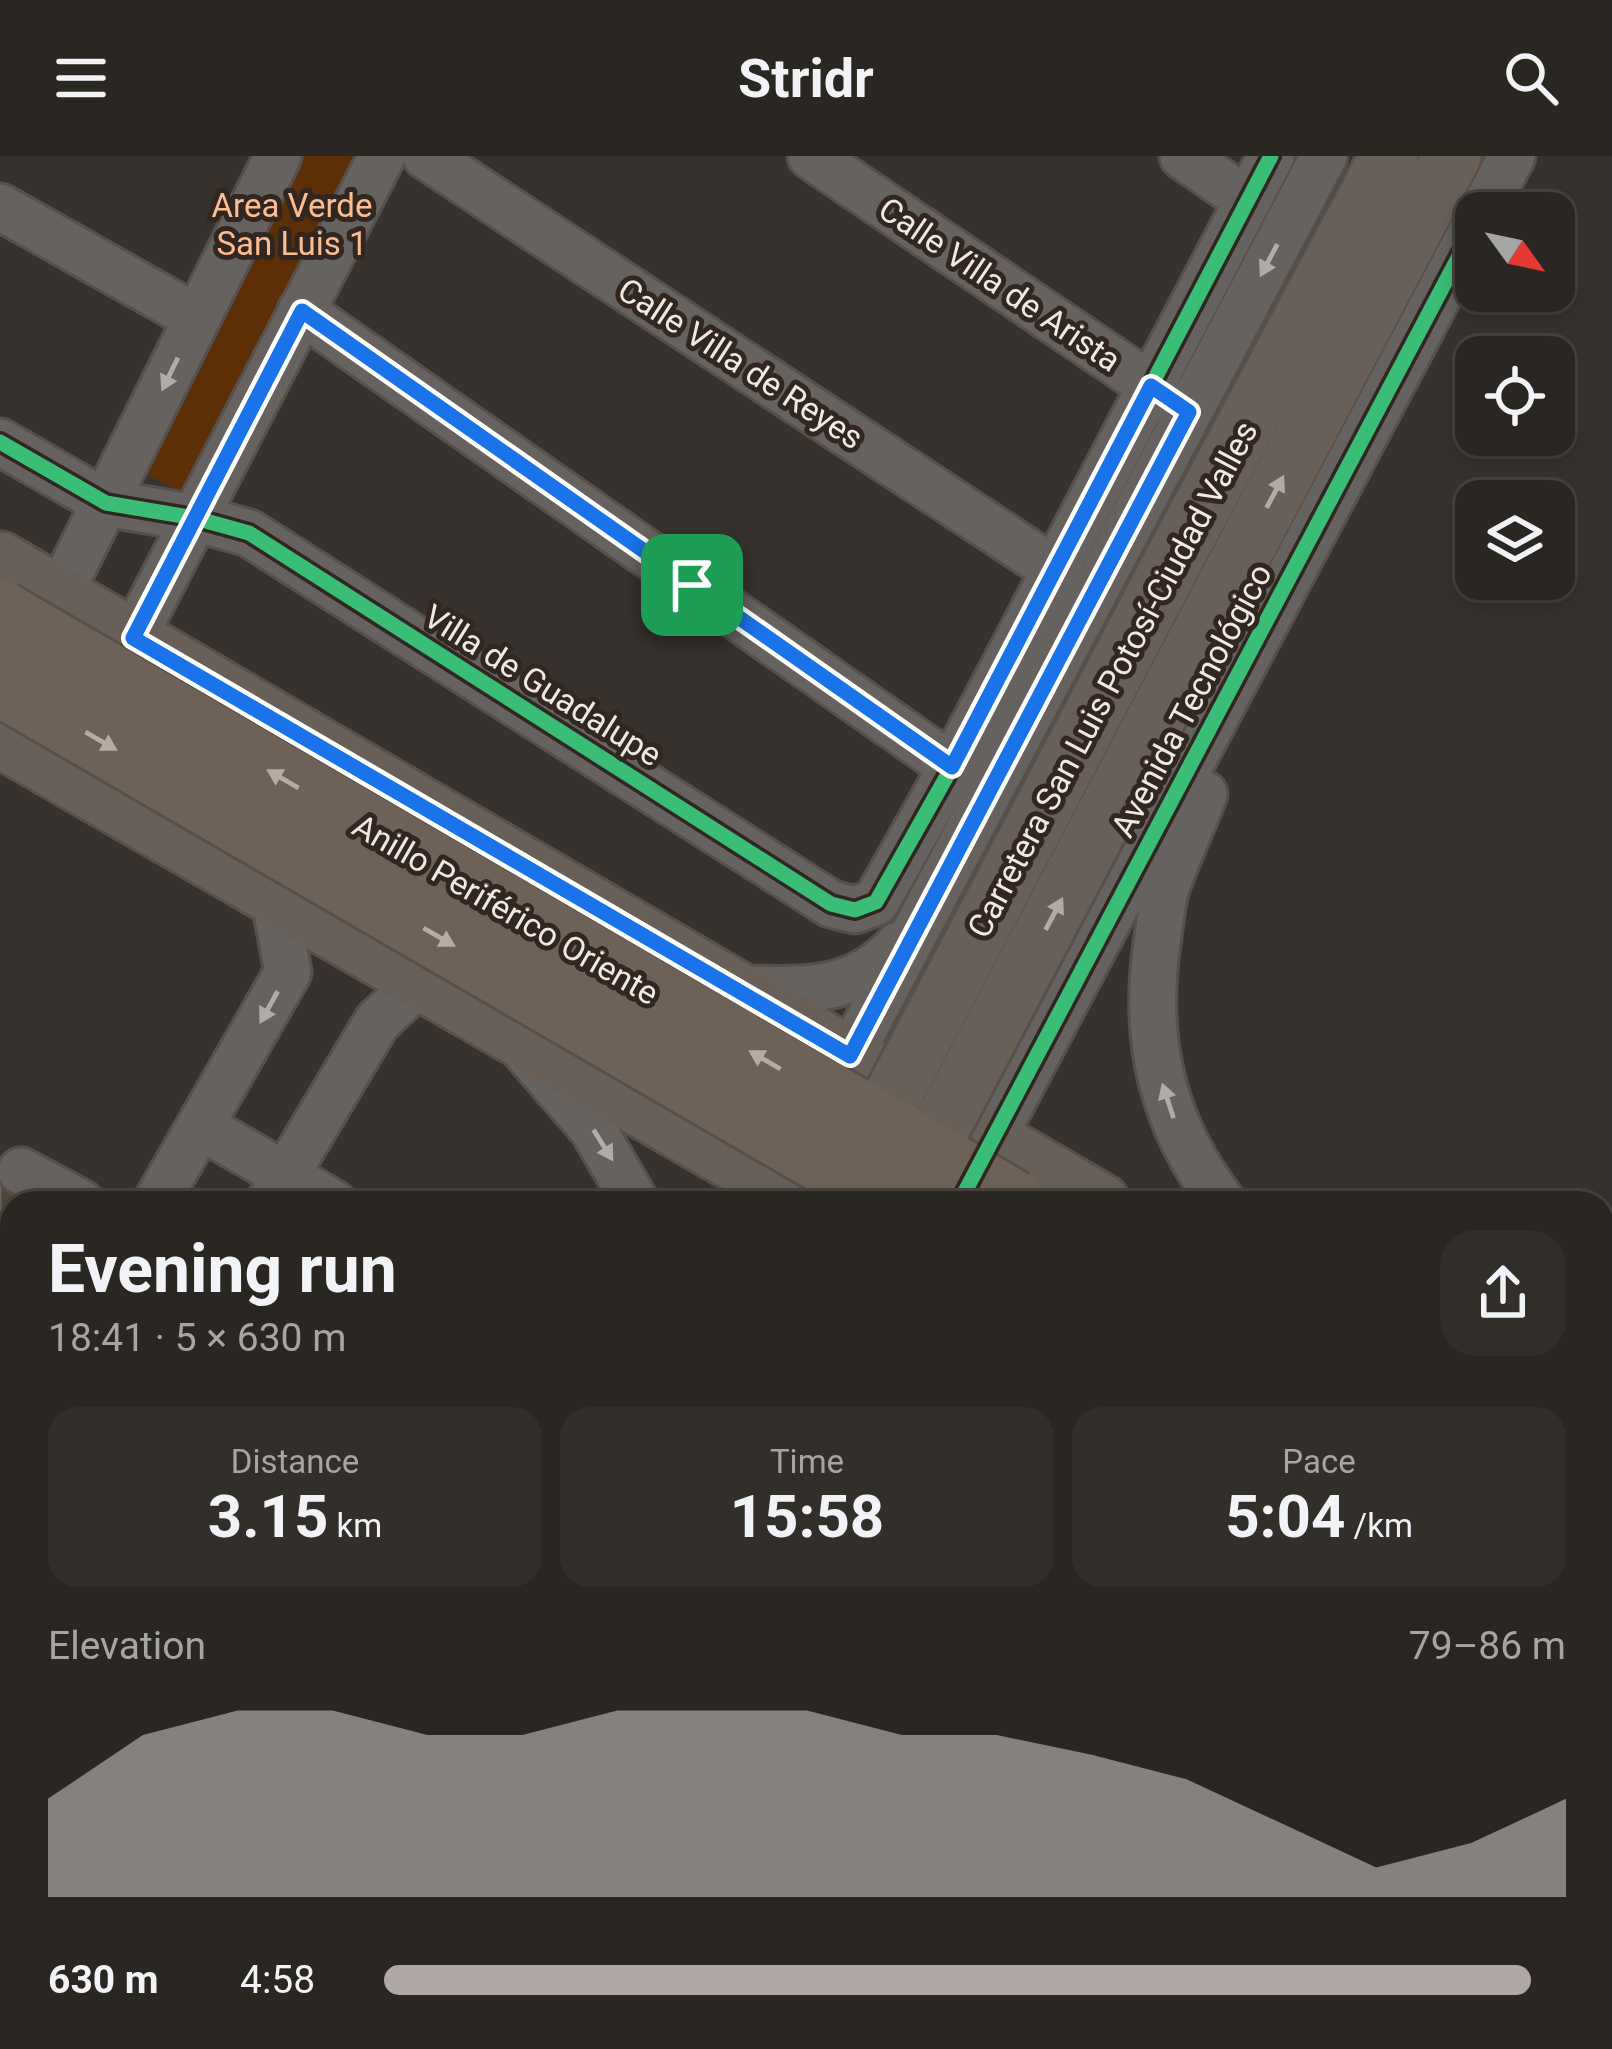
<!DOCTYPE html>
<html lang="en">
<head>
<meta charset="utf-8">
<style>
  :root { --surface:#2a2622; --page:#322e2a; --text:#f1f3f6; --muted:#a5a5a5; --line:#464340; --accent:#afa8a4 }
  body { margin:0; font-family:Roboto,sans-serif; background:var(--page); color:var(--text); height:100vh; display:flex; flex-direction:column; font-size:45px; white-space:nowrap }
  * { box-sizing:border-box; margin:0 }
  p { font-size:39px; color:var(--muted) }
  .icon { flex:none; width:66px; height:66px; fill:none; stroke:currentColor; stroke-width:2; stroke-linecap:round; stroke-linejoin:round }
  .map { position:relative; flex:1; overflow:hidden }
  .sheet { position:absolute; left:0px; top:1035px; width:1614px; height:858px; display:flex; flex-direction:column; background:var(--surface); border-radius:36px 36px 0 0; box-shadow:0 6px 18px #0003,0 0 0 3px var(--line) }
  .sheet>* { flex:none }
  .needle { width:78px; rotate:123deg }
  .controls { position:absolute; left:1455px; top:36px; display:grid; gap:24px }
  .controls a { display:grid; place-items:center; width:120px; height:120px; border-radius:24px; background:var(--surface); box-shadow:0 6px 18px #0003,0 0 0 3px var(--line); font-size:60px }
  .pin { position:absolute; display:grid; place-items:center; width:102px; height:102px; color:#fff; margin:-51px; border-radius:24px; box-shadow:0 6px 18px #0006 }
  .round { display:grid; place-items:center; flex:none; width:126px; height:126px; border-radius:36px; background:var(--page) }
  .overview { display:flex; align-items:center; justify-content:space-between; height:204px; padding:0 48px }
  h1 { font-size:66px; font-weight:700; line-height:90px }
  .metrics { display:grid; grid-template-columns:repeat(3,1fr); gap:18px; height:204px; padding:12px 48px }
  .metrics div { display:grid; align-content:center; border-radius:30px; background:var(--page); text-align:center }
  .metrics b { font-size:60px; font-weight:700 }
  .metrics small { font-size:33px; font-weight:400 }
  .metrics p { font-size:33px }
  .chart { height:336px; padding:24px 48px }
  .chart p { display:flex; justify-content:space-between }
  .chart svg { width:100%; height:216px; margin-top:12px; fill:var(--accent); opacity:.7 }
  ul { padding:0 48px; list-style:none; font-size:39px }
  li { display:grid; grid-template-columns:192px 144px 1fr; align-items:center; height:90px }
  li i { height:30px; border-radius:15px; background:var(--accent) }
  header { display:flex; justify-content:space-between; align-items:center; height:156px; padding:0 48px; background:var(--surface); font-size:54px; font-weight:700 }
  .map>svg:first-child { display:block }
</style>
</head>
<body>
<header><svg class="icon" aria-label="menu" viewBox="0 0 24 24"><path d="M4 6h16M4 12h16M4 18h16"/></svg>Stridr<svg class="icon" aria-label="search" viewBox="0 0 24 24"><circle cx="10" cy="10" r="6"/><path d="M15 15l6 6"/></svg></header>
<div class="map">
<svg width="1612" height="1893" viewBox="0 0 1612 1893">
  <rect width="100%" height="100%" fill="#38322e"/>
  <g fill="#5c2f06">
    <path d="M284 0H369L193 341 126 309Z"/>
    <path d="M661 1881H1020L1012 1893H674Z"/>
  </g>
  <g fill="#52453a" stroke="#696461" stroke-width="3">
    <path d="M0 1023 40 1047H12V1534L0 1527Z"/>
    <path d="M1602 1798 1612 1804V1893H1435L1443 1881H1602Z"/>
  </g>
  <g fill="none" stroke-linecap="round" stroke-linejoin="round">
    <g stroke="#55504c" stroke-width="51">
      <g id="minor">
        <path d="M426 0 1055 414"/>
        <path d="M811 0 1176 247"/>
        <path d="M1183 0 1248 45"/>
        <path d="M0 51 197 162"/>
        <path d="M1482 57 1512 0"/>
        <path d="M301 155 952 611"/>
        <path d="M0 286 106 347 195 362 249 377 831 748 855 754 876 746 952 611 1271 0"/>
        <path d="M59 439 278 0"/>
        <path d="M133 482 382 0"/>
        <path d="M1204 638C1192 669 1177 700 1166 732 1161 749 1160 769 1157 787 1143 885 1162 968 1223 1047"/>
        <path d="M735 833C800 833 851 841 899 789"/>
        <path d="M528 898 593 973 636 1047"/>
        <path d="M836 926 1324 0"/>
        <path d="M202 971 333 1047"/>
        <path d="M977 1012 1476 68"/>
        <path d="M21 1015 81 1047"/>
        <path d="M156 1047 288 816 274 740"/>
        <path d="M269 1047 377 866 421 825"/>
        <path d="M0 1562 12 1569"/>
        <path d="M1602 1690 1612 1696"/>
        <path d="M627 1881 655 1893"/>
        <path d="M8 1893 10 1890"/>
        <path d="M327 1893 334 1881"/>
        <path d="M513 1893 520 1881"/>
        <path d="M1038 1893 1045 1881"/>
        <path d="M1296 1893 1303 1881"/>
      </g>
    </g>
    <g stroke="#55504c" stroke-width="63">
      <g id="major">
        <path d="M0 405 1101 1047"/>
        <path d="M1170 411 1389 0"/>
        <path d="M1221 439 1452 0"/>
        <path d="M0 582 806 1047"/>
        <path d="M1602 1339 1612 1345"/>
        <path d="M1602 1506 1612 1511"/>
        <path d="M392 1893 398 1881"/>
        <path d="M459 1893 465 1881"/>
      </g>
    </g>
    <g stroke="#55504c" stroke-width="72">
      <g id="highway">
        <path d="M1602 1391 1612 1396"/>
        <path d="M1602 1455 1612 1461"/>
      </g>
    </g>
    <use href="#minor" stroke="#66625f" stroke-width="45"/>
    <use href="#major" stroke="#685f58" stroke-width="57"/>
    <use href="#highway" stroke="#6e6258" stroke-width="66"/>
    <g stroke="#55504c" stroke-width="63" stroke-linecap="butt">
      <g id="major-bridge">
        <path d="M857 1008 1170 411"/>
        <path d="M906 1038 1221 439"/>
      </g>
    </g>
    <g stroke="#55504c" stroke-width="72" stroke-linecap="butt">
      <g id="highway-bridge">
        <path d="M0 458 1012 1047"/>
        <path d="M0 526 898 1047"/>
      </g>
    </g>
    <use href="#major-bridge" stroke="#685f58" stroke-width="57"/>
    <use href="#highway-bridge" stroke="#6e6258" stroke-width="66"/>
    <g stroke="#312720" stroke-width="22">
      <g id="cycleway">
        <path d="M0 286 106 347 195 362 249 377 831 748 855 754 876 746 952 611 1271 0"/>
        <path d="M959 1047 1476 68"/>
      </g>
    </g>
    <use href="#cycleway" stroke="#3abd76" stroke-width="15"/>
  </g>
  <defs><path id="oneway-solid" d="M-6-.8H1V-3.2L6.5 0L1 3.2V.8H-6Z" transform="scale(3)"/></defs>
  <g fill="#b1aca8">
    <use href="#oneway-solid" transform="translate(1269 104) rotate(118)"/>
    <use href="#oneway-solid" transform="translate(170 218) rotate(116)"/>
    <use href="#oneway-solid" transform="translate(269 851) rotate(119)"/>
    <use href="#oneway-solid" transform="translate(1168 945) rotate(-108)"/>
    <use href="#oneway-solid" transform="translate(603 989) rotate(58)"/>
  </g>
  <g fill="#b2aaa4">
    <use href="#oneway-solid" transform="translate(1275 336) rotate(-62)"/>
    <use href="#oneway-solid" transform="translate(1054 758) rotate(-62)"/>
  </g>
  <g fill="#b5aca4">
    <use href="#oneway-solid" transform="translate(101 585) rotate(30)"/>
    <use href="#oneway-solid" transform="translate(283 623) rotate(-150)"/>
    <use href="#oneway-solid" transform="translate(439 781) rotate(30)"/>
    <use href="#oneway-solid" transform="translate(765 904) rotate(-150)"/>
  </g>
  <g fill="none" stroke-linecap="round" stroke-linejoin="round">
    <g stroke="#fff" stroke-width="24">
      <path id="route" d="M302 155 952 611 1151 230 1189 256 850 900 133 482Z"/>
    </g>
    <use href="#route" stroke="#1a73e8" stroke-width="15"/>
  </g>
  <g text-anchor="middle" stroke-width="10" stroke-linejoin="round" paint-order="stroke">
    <g font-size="33" fill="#fcbd92" stroke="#312720">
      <text x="292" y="61">Area Verde<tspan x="292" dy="38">San Luis 1</tspan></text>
    </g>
    <g font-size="33" fill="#efe8e3" stroke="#312720">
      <text transform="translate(1000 128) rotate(34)" y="12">Calle Villa de Arista</text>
      <text transform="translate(741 207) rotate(33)" y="12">Calle Villa de Reyes</text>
      <text transform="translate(1112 523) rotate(-62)" y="12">Carretera San Luis Potosí-Ciudad Valles</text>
      <text transform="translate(543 529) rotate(32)" y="12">Villa de Guadalupe</text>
      <text transform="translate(1191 544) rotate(-62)" y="12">Avenida Tecnológico</text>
      <text transform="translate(506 753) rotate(30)" y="12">Anillo Periférico Oriente</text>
    </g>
  </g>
</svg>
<div class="controls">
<a><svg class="needle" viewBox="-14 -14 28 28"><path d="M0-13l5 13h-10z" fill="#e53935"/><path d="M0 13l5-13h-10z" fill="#a5a5a5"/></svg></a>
<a><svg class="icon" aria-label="locate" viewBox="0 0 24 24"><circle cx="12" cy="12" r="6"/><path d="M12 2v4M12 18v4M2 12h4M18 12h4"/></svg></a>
<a><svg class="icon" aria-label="layers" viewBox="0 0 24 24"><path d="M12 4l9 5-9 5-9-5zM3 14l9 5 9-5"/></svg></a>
</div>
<div class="pin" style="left:692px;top:429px;background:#1e9e55"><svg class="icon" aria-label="arrive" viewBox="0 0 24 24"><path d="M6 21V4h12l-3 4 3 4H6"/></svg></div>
<section class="sheet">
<div class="overview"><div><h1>Evening run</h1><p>18:41 · 5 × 630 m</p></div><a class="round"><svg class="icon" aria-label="share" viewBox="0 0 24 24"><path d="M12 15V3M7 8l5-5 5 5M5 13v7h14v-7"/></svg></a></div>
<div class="metrics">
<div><p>Distance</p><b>3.15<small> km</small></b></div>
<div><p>Time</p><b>15:58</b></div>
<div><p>Pace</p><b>5:04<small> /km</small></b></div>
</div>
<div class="chart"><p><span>Elevation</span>79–86 m</p>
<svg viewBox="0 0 160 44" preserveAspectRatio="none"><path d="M0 44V24L10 11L20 6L30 6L40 11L50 11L60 6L70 6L80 6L90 11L100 11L110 15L120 20L130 29L140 38L150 33L160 24V44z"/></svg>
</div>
<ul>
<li><b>630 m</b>4:58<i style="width:97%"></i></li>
</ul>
</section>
</div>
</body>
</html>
